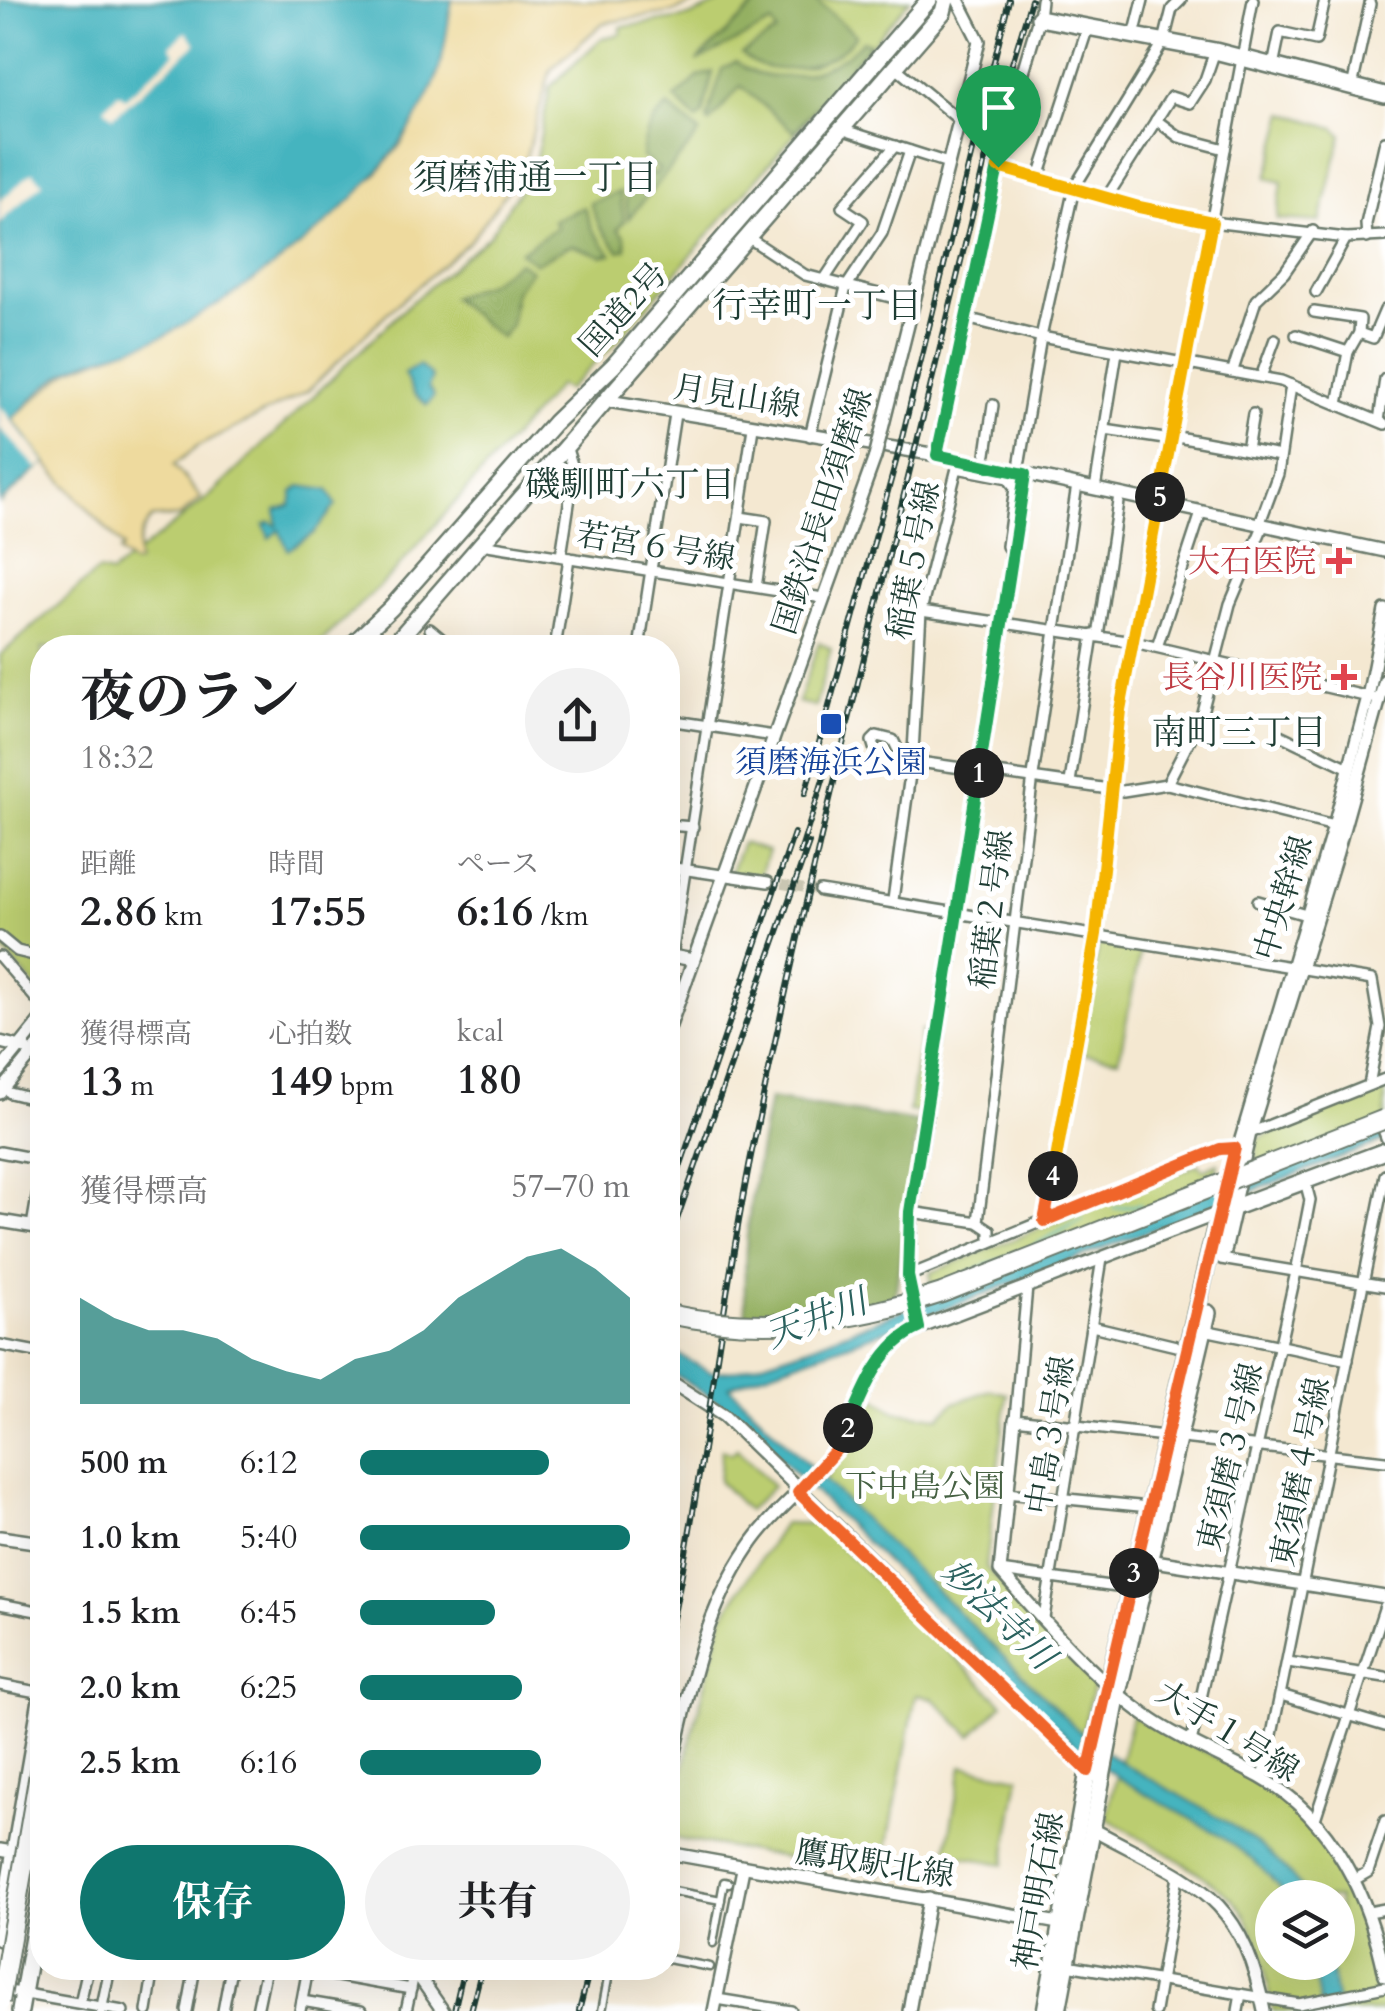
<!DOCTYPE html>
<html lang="ja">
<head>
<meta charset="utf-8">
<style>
  :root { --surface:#fff; --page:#f2f2f2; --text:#202124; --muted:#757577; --accent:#0f766e }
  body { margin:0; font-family:Cardo,"Noto Serif JP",serif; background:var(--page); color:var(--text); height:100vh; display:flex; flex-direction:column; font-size:38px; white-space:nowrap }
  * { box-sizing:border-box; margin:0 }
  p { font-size:32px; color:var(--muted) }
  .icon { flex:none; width:55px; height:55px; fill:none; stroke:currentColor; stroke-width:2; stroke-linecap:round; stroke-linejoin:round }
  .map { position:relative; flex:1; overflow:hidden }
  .sheet { position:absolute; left:30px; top:635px; width:650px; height:1345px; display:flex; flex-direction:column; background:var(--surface); border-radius:40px; box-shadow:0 10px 40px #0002 }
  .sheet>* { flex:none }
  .fabs { position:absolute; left:1255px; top:1880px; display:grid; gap:20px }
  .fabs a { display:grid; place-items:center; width:100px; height:100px; border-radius:50%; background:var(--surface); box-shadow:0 10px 40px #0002; font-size:50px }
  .pin { position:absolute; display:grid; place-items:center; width:85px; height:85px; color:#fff; margin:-102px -42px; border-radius:50% 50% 50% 0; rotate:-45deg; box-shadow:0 0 10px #0007 }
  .pin .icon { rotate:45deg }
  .km { position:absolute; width:50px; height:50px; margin:-25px; border-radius:50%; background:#222; color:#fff; font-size:28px; line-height:50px; text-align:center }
  .round { display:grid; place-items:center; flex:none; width:105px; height:105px; border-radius:52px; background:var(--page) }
  .headline { display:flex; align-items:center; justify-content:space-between; height:170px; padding:0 50px }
  h1 { font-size:55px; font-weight:700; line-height:75px }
  .stats { display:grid; grid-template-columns:repeat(3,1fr); gap:15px; height:170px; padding:10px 50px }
  .stats div { display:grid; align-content:center }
  .stats b { font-size:42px; font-weight:700 }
  .stats small { font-size:28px; font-weight:400 }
  .stats p { font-size:28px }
  .chart { height:280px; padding:20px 50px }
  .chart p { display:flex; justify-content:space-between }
  .chart svg { width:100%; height:180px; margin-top:10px; fill:var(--accent); opacity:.7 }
  .button { display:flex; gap:20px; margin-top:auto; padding:20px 50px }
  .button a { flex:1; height:115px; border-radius:60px; background:var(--accent); color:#fff; font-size:40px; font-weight:700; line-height:115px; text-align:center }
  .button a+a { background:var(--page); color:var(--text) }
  ul { padding:0 50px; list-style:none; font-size:32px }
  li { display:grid; grid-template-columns:160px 120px 1fr; align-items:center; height:75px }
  li i { height:25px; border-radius:12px; background:var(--accent) }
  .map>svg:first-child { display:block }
</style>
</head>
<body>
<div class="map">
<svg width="1385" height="2011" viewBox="0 0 1385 2011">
  <rect width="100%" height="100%" fill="#fff"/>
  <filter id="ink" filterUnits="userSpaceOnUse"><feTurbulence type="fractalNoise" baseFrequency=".01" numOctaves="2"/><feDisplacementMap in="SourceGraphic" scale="20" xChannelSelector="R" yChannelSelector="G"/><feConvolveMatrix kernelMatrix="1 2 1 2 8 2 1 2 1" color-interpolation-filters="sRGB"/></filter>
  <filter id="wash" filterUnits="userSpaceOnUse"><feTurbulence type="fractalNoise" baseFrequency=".0048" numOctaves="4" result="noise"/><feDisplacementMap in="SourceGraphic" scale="40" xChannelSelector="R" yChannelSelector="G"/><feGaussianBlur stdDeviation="2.25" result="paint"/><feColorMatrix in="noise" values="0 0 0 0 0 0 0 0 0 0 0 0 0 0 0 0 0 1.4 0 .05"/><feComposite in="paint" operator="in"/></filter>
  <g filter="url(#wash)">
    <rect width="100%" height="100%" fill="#f4e8d1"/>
    <g fill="#bbcd70" stroke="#6d8552" stroke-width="2.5" fill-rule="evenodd">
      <path d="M727 0H910L614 345 567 390 559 385 393 573 316 647 42 648V995L0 946V655L98 571 111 574 211 495 408 305 489 236 534 168 550 87 602 38 621 34V27L689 17Z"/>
      <path d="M1285 113 1335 128 1342 135 1320 222 1277 219 1282 182 1267 178Z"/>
      <path d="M819 642 831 649 815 707 798 702Z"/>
      <path d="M742 843 768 851 760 876 730 873Z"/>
      <path d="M1105 941 1141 947 1119 1059 1080 1053 1098 946Z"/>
      <path d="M921 1031 936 1033 923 1113 909 1111Z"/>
      <path d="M1385 1083V1120L1254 1174 1257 1139Z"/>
      <path d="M1218 1163 1215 1185 934 1297 930 1273 1199 1164 1203 1170Z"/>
      <path d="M990 1390 1007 1394 986 1567 1094 1683 1082 1735 824 1483 873 1396 896 1412 939 1417 954 1403Z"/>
      <path d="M722 1449 731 1454 737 1449 773 1486 748 1511 719 1481Z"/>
      <path d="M784 1523 818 1524 1003 1704 971 1736 933 1698 916 1695 882 1874 678 1839 668 1827 723 1616Z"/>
      <path d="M1132 1716C1178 1739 1233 1761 1273 1793 1339 1847 1383 1924 1385 2011H1273C1268 1979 1260 1944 1245 1915 1228 1883 1140 1838 1106 1818ZM1272 1898H1338V1962H1272Z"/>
      <path d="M962 1766 1019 1777 1004 1864 946 1854Z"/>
    </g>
    <g fill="#94b062" stroke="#5a764b" stroke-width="2.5">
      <path d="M761 0H815L856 35C835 67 770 83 742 54L777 32 772 23 696 62Z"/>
      <path d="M863 41 870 44 794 132 741 86 709 123 707 120 722 69 736 62C773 92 834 72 863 41Z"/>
      <path d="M713 72 703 114 697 120 675 98 699 76Z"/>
      <path d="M668 106 700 133 628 219 625 190 642 168 655 175 659 169 642 157C644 133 651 121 668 106Z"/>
      <path d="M620 192 624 221 618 229 625 237 626 249 619 251 600 227 590 203Z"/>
      <path d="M584 207 592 229 611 254 602 256 571 245 536 263 520 252 557 227 553 220Z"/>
      <path d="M519 262 531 270 515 292 511 325 501 338 452 298 488 283Z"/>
      <path d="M769 1099 918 1122 895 1298 821 1316 746 1318C740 1243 755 1173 769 1099Z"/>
    </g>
    <path fill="#eeda9e" stroke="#868c69" stroke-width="2.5" d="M452 0H703L673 12 603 23 551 69 522 171 470 241 387 313 308 391 197 447 174 465 201 498 179 517 152 518C140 531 136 545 138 563L132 564 119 552 123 547 22 437 11 419 71 369 167 334 268 268 374 177 402 143 433 86Z"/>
    <g fill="#45b4bf" stroke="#32787a" stroke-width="2.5">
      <path d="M0 0H452C447 28 444 62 432 89 385 192 266 279 169 333 138 350 100 353 69 370 47 382 30 402 12 419L45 462 0 503Z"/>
      <path d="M419 365 432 377 428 388 434 396 427 405 414 394 404 374Z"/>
      <path d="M300 486 328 490 336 505 314 533 288 550 279 530 269 538 264 525 270 522 277 526 276 510 291 505 293 492Z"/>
      <path d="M1385 1121V1140L1378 1143 940 1311 729 1386 1084 1736C1155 1793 1257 1818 1307 1897H1286C1237 1826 1144 1804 1080 1750L730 1410 668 1370V1349L711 1372 738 1370 806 1348Z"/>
      <path d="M1312 1963H1330L1338 2011H1321Z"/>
    </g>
    <g fill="#f4e8d1">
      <path d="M186 32 196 44 113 117 104 107 119 93 125 98 175 53 170 46Z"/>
      <path d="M32 172 43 183 0 222V201Z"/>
      <path d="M0 406 45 462 38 469 0 428Z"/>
    </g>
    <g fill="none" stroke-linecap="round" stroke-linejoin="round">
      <g stroke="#45b4bf" stroke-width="2.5">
        <path d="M1114 1208 1141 1205"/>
        <path d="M964 1275 1030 1248 1083 1219"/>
      </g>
    </g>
  </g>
  <g filter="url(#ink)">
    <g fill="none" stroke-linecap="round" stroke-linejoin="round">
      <path stroke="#c9c6b2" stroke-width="6" stroke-dasharray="6 3" stroke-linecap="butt" d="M569 1968 604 1974"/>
      <path stroke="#c9c6b2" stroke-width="9" stroke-dasharray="9 4.5" stroke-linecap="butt" d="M768 882 820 891"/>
      <g stroke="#6a796b" stroke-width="11">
        <g id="pedestrian">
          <path d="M1379 1123 1385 1139"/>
          <path d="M668 1890 721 1900"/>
          <path d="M713 1943 724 1882 729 1883"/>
          <path d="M668 1959 710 1967"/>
          <path d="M602 2011 610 1968"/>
        </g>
      </g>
      <g stroke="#6a796b" stroke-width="14">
        <g id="minor">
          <path d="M1039 18 1041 0"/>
          <path d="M1134 36 1143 0"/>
          <path d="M1273 66 1280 32 1316 40 1325 0"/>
          <path d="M896 68 958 119"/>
          <path d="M1352 87 1370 4"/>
          <path d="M1156 120 1179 137 1225 149"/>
          <path d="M844 130 948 163"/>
          <path d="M999 167 1139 207 1212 222 1346 238 1385 236"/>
          <path d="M1039 177 1087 30"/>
          <path d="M1107 197 1171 97 1190 103 1205 80 1215 51"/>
          <path d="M749 238 805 275 902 300"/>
          <path d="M1367 238 1366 224 1385 141"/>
          <path d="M824 280 863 221 842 207 895 146"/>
          <path d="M1316 292 1346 238"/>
          <path d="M1314 312 1360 319 1359 333 1348 352 1338 404"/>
          <path d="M966 318 1041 337 1281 381 1385 424"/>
          <path d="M1359 333 1373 338 1385 310"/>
          <path d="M1296 335 1348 352"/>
          <path d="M1233 370 1256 300 1284 273 1313 231"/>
          <path d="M1261 377 1275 339"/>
          <path d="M1379 421 1385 379"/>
          <path d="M1105 430 1171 440"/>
          <path d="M810 436 846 287 882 233 910 151"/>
          <path d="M1172 436 1280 456"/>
          <path d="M1247 450 1253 414"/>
          <path d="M986 454 993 405"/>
          <path d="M1020 461 1041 337 1074 188 1164 41 1172 9 1181 0"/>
          <path d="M1095 489 1117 352"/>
          <path d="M740 517 766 521 756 587"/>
          <path d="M1259 525 1278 474 1291 385"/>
          <path d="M481 544 823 598"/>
          <path d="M561 556 574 471 567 449"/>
          <path d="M921 611 1134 642 1373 698"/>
          <path d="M430 629 449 645 463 648"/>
          <path d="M1098 636 1119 495"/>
          <path d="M1157 647 1201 513"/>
          <path d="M555 648 569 558"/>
          <path d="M639 648 675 414"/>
          <path d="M668 720 774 736"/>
          <path d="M1280 735 1349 768"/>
          <path d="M913 760 899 752 893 740 877 736 872 741 876 754 898 759 1123 791 1167 784 1334 826"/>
          <path d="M1070 782 1093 635"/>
          <path d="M1167 784 1200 720 1230 604 1263 526"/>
          <path d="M668 825 693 827"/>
          <path d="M668 867 768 882"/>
          <path d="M820 891 1372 980 1380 1027 1369 1085"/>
          <path d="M893 900 913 752 921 611 957 468 1008 478 1015 488 1007 546 1013 555"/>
          <path d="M1258 901 1306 915"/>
          <path d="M0 937 17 951 42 957"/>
          <path d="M0 957 42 1006"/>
          <path d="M668 982 753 427"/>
          <path d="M10 1093 42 1101"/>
          <path d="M1250 1133 1385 1079"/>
          <path d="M0 1152 42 1160"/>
          <path d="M911 1212 978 1222 990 1230V1242"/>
          <path d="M1044 1221 1096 933 1120 710 1253 0"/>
          <path d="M978 1222 1033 776 1077 485"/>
          <path d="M32 1226 42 1168"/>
          <path d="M1221 1259 1385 1286"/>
          <path d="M908 1276 1223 1147 1235 1148"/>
          <path d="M1027 1287 1015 1419 1385 1461"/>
          <path d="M1092 1326 1176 1346"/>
          <path d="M1204 1330 1348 1360"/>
          <path d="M0 1345 42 1353"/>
          <path d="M1006 1493 1139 1506"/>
          <path d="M1000 1571 1131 1589"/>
          <path d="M0 1604 42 1612"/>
          <path d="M1044 1618 1102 1259"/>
          <path d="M1288 1662 1385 1677"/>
          <path d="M0 1685 42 1693"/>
          <path d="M1281 1695 1385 1726"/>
          <path d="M1191 1743 1296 1272 1310 1200 1305 1181"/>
          <path d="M1263 1779 1385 1175"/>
          <path d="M1314 1822 1385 1606"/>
          <path d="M1354 1880 1368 1872 1385 1821"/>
          <path d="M1369 1912 1385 1909"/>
          <path d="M1067 1965 1299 2004 1385 1987"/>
          <path d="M292 1968 411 1989"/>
          <path d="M3 1990 123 2011"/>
          <path d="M717 1999 791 2011"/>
          <path d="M302 2001 361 2011"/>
          <path d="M80 2003 88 1968"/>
          <path d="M101 2011 110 1968"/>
          <path d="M147 2011 154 1968"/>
          <path d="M187 2011 195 1968"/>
          <path d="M223 2011 231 1968"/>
          <path d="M257 2011 266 1968"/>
          <path d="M300 2011 308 1968"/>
          <path d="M406 2011 415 1970"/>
          <path d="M1155 2011 1178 1876"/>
          <path d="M1238 2011 1241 1994"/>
        </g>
      </g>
      <g stroke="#6a796b" stroke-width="16">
        <g id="tertiary">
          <path d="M608 401 937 455 1385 551"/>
          <path d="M881 433 979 41 958 0"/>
          <path d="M937 455 1007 125 1039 18"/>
          <path d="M672 956 693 960"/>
          <path d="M668 1031 875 457"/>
          <path d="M0 1042 25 1048"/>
          <path d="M0 1071 42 1019"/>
          <path d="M0 1093 42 1042"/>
          <path d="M1233 1207 1250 1133 1337 852 1385 680"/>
          <path d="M0 1221 42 1228"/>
          <path d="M919 1328 908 1276 911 1212 1025 474"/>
          <path d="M668 1380 724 1416 1093 1776"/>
          <path d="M1015 1419 1000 1571C1045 1623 1096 1681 1152 1720 1186 1743 1224 1757 1260 1777 1333 1817 1370 1899 1385 1976"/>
          <path d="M0 1537 42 1543"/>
          <path d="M1142 1559 1385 1597"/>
          <path d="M668 1783C687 1701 701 1617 749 1547 774 1509 816 1482 839 1444 864 1404 873 1347 919 1328L1219 1213 1334 826 1368 697 1385 610"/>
          <path d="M1091 1828C1191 1883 1241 1889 1264 2011"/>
          <path d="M0 1850 42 1857"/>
          <path d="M668 1853 1064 1924"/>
          <path d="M413 1968 443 2011"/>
          <path d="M714 2011 743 1869"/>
          <path d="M909 2011 929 1899"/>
        </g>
      </g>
      <g stroke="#6a796b" stroke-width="20">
        <g id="primary">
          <path d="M1039 18 1215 51 1385 95"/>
          <path d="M1223 1251 1233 1207"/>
          <path d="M1045 2011 1088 1771 1219 1213 1385 1151"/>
          <path d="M1058 2011 1118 1693 1208 1313"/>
        </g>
      </g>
      <g stroke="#6a796b" stroke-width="20">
        <g id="trunk">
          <path d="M349 648 391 608 554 423 614 365 929 0"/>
          <path d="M391 648 943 12 946 0"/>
          <path d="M0 1938 42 1694"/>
          <path d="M20 2011 42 1885"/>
        </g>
      </g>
      <g stroke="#6a796b" stroke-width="22">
        <path id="motorway" d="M359 648 366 634"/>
      </g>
      <use href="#pedestrian" stroke="#fff" stroke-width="6"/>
      <use href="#minor" stroke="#fff" stroke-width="9"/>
      <use href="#tertiary" stroke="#fff" stroke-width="11"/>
      <use href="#primary" stroke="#fff" stroke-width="15"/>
      <use href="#trunk" stroke="#fff" stroke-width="15"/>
      <use href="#motorway" stroke="#fff" stroke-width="18"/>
      <g stroke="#1f3d34" stroke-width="6">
        <g id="rail">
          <path d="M805 794 897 458 1009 0"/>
          <path d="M800 853 824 777"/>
          <path d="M678 1173 794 833"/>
          <path d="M668 1245 809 843"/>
          <path d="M668 1642C704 1480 719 1313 752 1151 822 807 913 468 993 127L1031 0"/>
          <path d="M454 2011 464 1968"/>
          <path d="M471 2011 482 1968"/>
          <path d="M579 2011 590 1968"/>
        </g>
      </g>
      <use href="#rail" stroke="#fff" stroke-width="2.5" stroke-dasharray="8" stroke-linecap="butt"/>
      <g stroke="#6a796b" stroke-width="16" stroke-linecap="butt">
        <path id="tertiary-bridge" d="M875 457 881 433"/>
      </g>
      <g stroke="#6a796b" stroke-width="22" stroke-linecap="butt">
        <g id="motorway-bridge">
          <path d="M668 1314C763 1334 850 1323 942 1293L1385 1119"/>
          <path d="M0 2002 42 1756"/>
        </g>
      </g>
      <use href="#tertiary-bridge" stroke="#fff" stroke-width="11"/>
      <use href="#motorway-bridge" stroke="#fff" stroke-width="18"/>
    </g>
  </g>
  <g fill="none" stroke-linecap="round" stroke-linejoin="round" filter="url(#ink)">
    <g stroke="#fff" stroke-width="20">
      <path id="split-1" d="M979 773 1025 474 937 455 998 167"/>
    </g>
    <g stroke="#fff" stroke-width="20">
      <path id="split-2" d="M848 1428C863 1391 881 1344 919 1328L908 1276 910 1212 979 773"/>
    </g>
    <g stroke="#fff" stroke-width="20">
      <path id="split-3" d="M848 1428 836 1450 798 1492 1088 1771 1134 1573"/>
    </g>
    <g stroke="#fff" stroke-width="20">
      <path id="split-4" d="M1053 1176 1044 1221 1220 1149 1235 1148 1134 1573"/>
    </g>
    <g stroke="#fff" stroke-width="20">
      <path id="split-5" d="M1053 1176 1096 934 1120 710 1160 497"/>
    </g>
    <g stroke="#fff" stroke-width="20">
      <path id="split-6" d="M998 167 1139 207 1212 222 1160 497"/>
    </g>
    <use href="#split-1" stroke="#22a559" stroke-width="12"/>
    <use href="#split-2" stroke="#22a559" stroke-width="12"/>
    <use href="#split-3" stroke="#f0652b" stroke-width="12"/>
    <use href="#split-4" stroke="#f0652b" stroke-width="12"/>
    <use href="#split-5" stroke="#f5b400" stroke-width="12"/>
    <use href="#split-6" stroke="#f5b400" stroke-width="12"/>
  </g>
  <g fill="#e0444e" stroke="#fff" stroke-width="4">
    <path d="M1334 546h10v10h10v10h-10v10h-10v-10h-10v-10h10z"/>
    <path d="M1339 662h10v10h10v10h-10v10h-10v-10h-10v-10h10z"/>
  </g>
  <rect fill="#1a4fb4" stroke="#fff" stroke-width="4" x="819" y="712" width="24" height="24" rx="5"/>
  <g text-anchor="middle" stroke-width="10" stroke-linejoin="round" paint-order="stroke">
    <g font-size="32" fill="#1f3d34" stroke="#fff">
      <text transform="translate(623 309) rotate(-48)" y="11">国道2号</text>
      <text transform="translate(737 396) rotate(9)" y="11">月見山線</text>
      <text transform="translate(822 511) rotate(-72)" y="11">国鉄沿長田須磨線</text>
      <text transform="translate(656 546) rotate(9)" y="11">若宮６号線</text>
      <text transform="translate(913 560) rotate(-79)" y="11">稲葉５号線</text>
      <text transform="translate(1283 898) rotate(-73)" y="11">中央幹線</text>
      <text transform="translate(991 909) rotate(-83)" y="11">稲葉２号線</text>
      <text transform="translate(1050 1435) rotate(-81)" y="11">中島３号線</text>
      <text transform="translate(1230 1457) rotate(-77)" y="11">東須磨３号線</text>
      <text transform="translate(1300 1472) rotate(-79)" y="11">東須磨４号線</text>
      <text transform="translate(1228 1731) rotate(32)" y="11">大手１号線</text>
      <text transform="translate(875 1863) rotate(9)" y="11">鷹取駅北線</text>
      <text transform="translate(1038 1891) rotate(-80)" y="11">神戸明石線</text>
    </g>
    <g font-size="32" fill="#be3a42" stroke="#fff" text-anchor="end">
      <text x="1316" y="572">大石医院</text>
      <text x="1322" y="688">長谷川医院</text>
    </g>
    <g font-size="32" fill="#164399" stroke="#fff">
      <text x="831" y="773">須磨海浜公園</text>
    </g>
    <g font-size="32" fill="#466143" stroke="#fff">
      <text x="925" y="1497">下中島公園</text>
    </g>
    <g font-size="35" fill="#1f3d34" stroke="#fff">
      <text x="535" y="189">須磨浦通一丁目</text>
      <text x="817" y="317">行幸町一丁目</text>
      <text x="630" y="496">磯馴町六丁目</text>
      <text x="1239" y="744">南町三丁目</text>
    </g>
    <g font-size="35" font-style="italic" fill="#2a615e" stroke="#fff">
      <text transform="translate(816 1318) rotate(-21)" y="12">天井川</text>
      <text transform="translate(999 1614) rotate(44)" y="12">妙法寺川</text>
    </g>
  </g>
</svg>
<div class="fabs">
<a><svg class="icon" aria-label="layers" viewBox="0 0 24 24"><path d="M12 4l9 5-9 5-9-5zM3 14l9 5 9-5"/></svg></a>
</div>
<div class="pin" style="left:998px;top:167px;background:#1e9e55"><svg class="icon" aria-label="arrive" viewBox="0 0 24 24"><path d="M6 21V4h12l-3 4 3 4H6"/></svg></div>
<b class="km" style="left:979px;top:773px">1</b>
<b class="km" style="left:848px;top:1428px">2</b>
<b class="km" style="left:1134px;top:1573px">3</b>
<b class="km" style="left:1053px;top:1176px">4</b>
<b class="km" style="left:1160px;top:497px">5</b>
<section class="sheet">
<div class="headline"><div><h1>夜のラン</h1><p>18:32</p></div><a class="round"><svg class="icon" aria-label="share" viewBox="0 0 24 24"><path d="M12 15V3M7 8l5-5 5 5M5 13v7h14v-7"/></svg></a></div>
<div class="stats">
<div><p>距離</p><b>2.86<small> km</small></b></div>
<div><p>時間</p><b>17:55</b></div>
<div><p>ペース</p><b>6:16<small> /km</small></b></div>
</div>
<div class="stats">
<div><p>獲得標高</p><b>13<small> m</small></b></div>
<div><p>心拍数</p><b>149<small> bpm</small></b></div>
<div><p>kcal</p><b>180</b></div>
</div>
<div class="chart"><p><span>獲得標高</span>57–70 m</p>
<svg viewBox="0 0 160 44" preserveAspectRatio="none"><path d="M0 44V18L10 23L20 26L30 26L40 28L50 33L60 36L70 38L80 33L90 31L100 26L110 18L120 13L130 8L140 6L150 11L160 18V44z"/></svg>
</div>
<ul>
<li><b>500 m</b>6:12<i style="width:70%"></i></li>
<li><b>1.0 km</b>5:40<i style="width:100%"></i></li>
<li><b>1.5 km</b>6:45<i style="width:50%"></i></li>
<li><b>2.0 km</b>6:25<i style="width:60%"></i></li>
<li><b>2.5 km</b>6:16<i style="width:67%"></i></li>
</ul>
<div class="button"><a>保存</a><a>共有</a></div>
</section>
</div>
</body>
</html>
